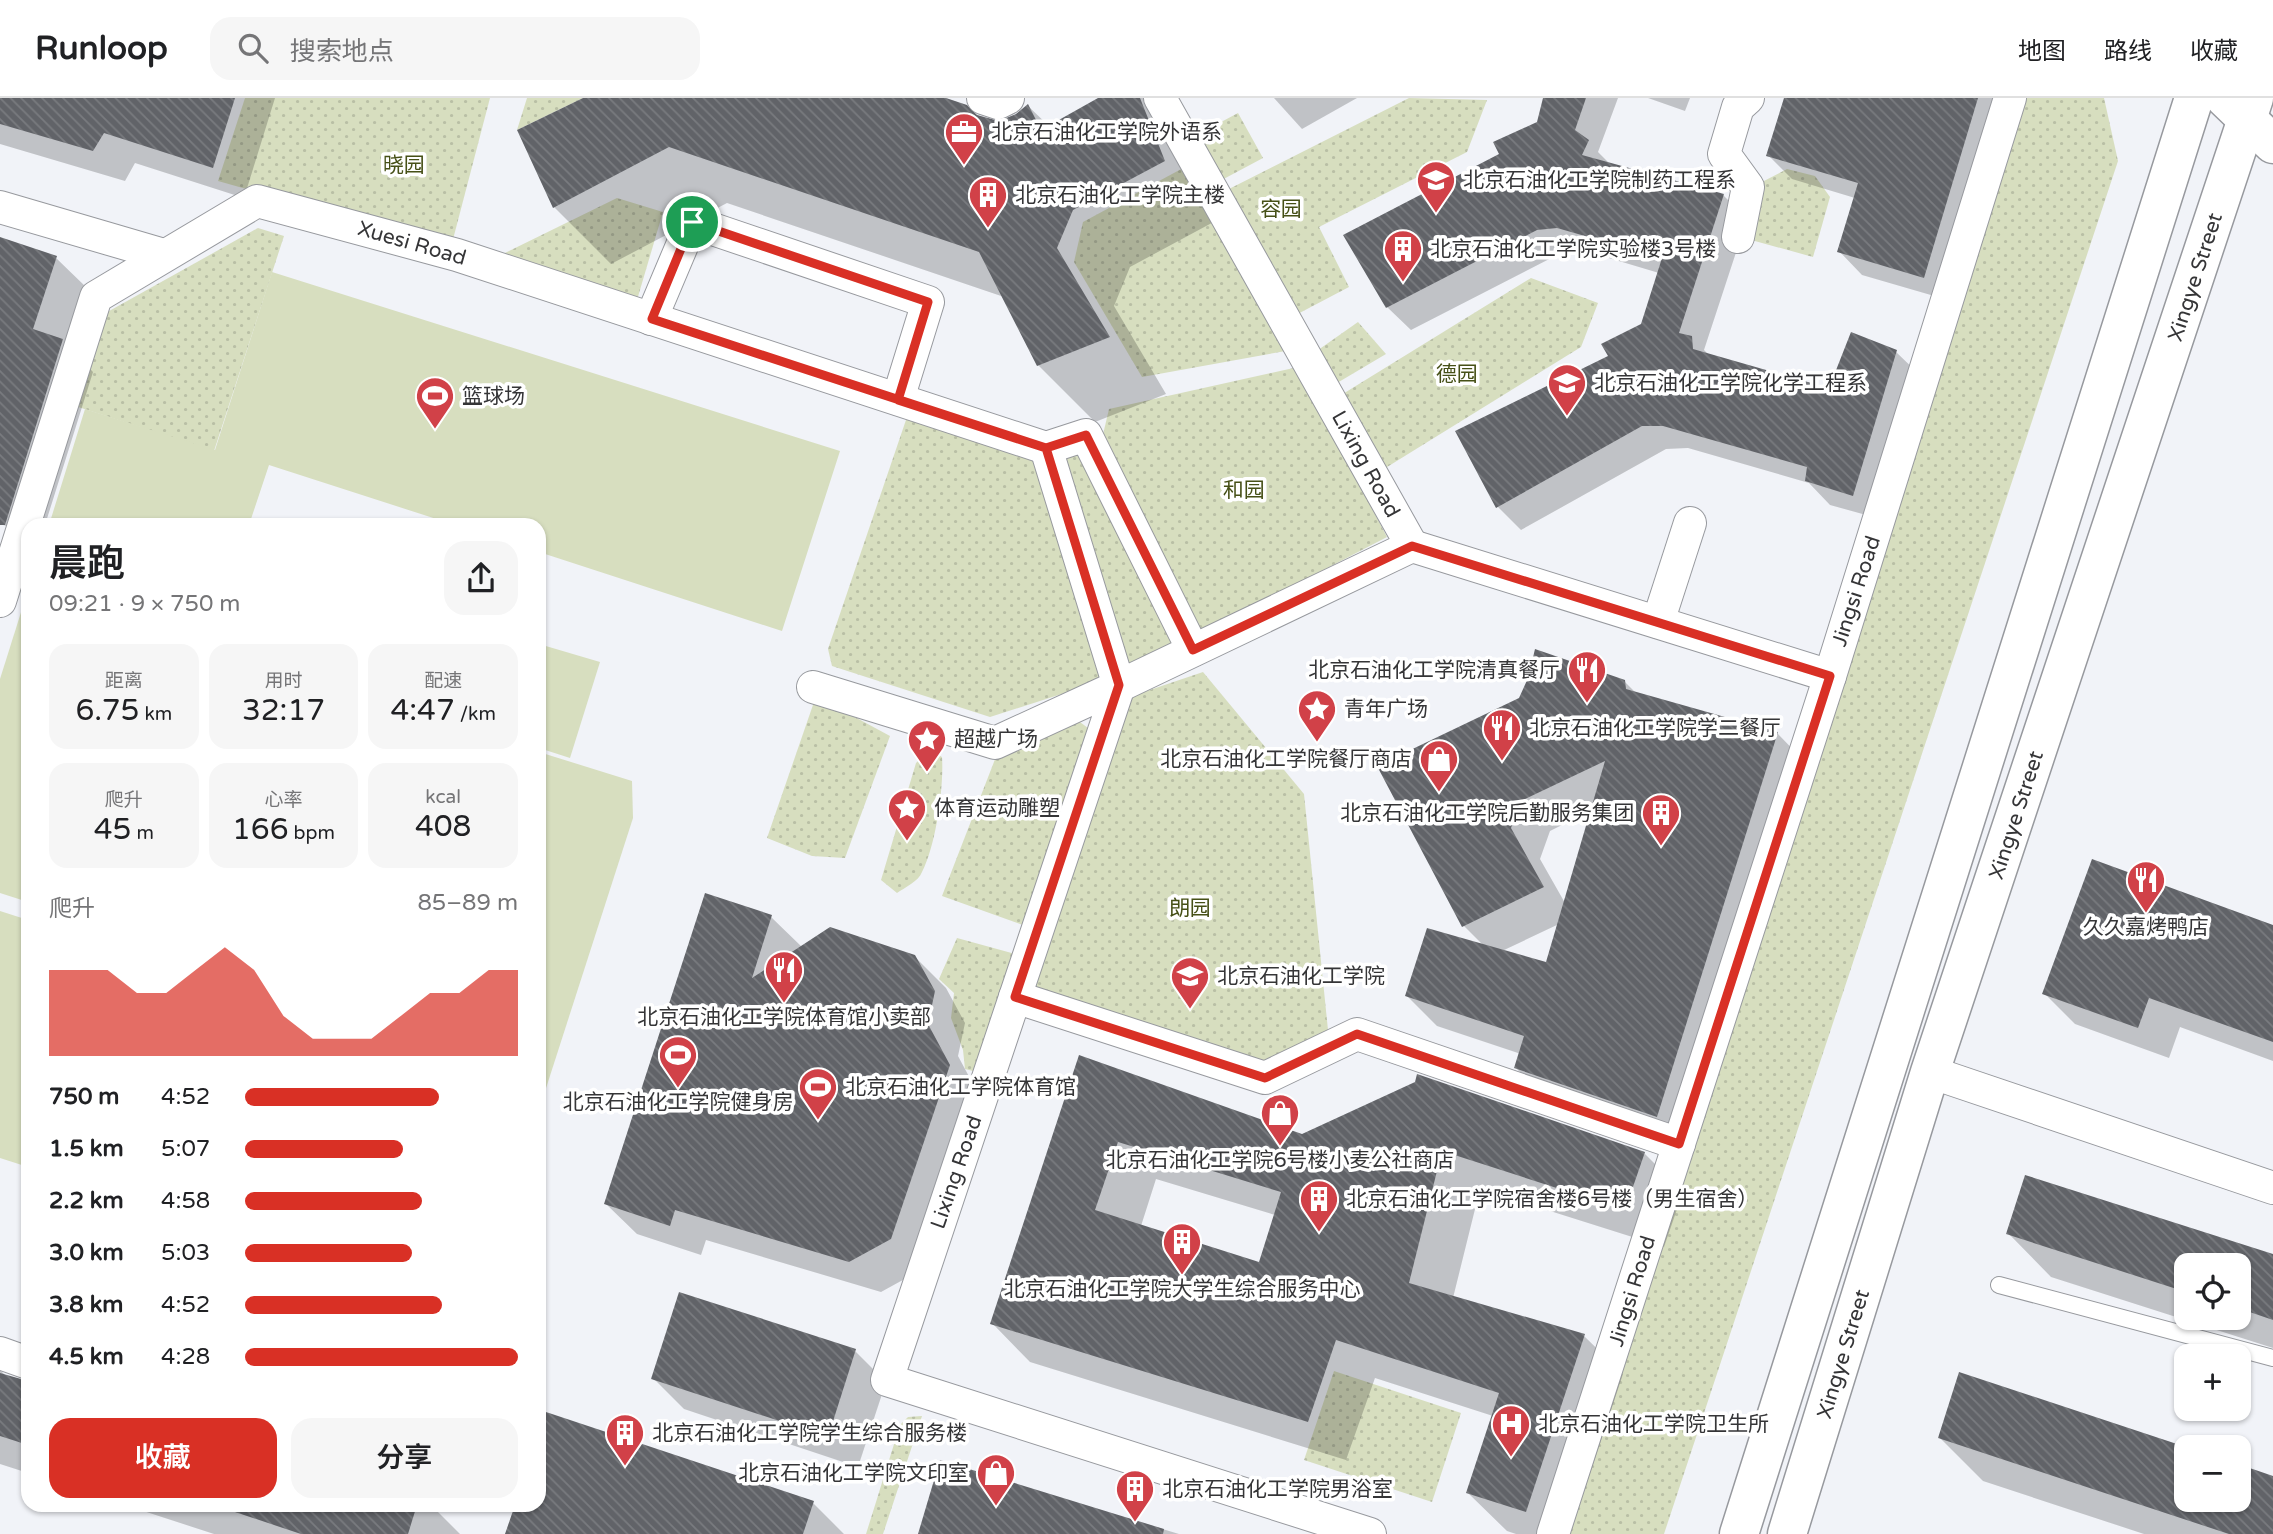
<!DOCTYPE html>
<html lang="zh">
<head>
<meta charset="utf-8">
<style>
  :root { --surface:#fff; --page:#f6f6f6; --text:#202124; --muted:#757577; --line:#e0e0e0; --accent:#d93025 }
  body { margin:0; font-family:"Varela Round","Noto Sans SC",sans-serif; background:var(--page); color:var(--text); height:100vh; display:flex; flex-direction:column; font-size:26px; white-space:nowrap }
  * { box-sizing:border-box; margin:0 }
  p { font-size:23px; color:var(--muted) }
  .icon { flex:none; width:38px; height:38px; fill:none; stroke:currentColor; stroke-width:2; stroke-linecap:round; stroke-linejoin:round }
  .map { position:relative; flex:1; overflow:hidden }
  .details { position:absolute; left:21px; top:420px; width:525px; height:994px; display:flex; flex-direction:column; background:var(--surface); border-radius:21px; box-shadow:0 2px 5px #0004 }
  .details>* { flex:none }
  .tools { position:absolute; left:2174px; top:1155px; display:grid; gap:14px }
  .tools a { display:grid; place-items:center; width:77px; height:77px; border-radius:14px; background:var(--surface); box-shadow:0 2px 5px #0004; font-size:35px }
  .pin { position:absolute; display:grid; place-items:center; width:60px; height:60px; color:#fff; margin:-30px; border:4px solid #fff; border-radius:50%; box-shadow:0 2px 7px #0007 }
  .round { display:grid; place-items:center; flex:none; width:74px; height:74px; border-radius:21px; background:var(--page) }
  .overview { display:flex; align-items:center; justify-content:space-between; height:119px; padding:0 28px }
  h1 { font-size:38px; font-weight:600; line-height:52px }
  .figures { display:grid; grid-template-columns:repeat(3,1fr); gap:10px; height:119px; padding:7px 28px }
  .figures div { display:grid; align-content:center; border-radius:18px; background:var(--page); text-align:center }
  .figures b { font-size:30px; font-weight:600 }
  .figures small { font-size:19px; font-weight:400 }
  .figures p { font-size:19px }
  .chart { height:196px; padding:14px 28px }
  .chart p { display:flex; justify-content:space-between }
  .chart svg { width:100%; height:126px; margin-top:7px; fill:var(--accent); opacity:.7 }
  .cta { display:flex; gap:14px; margin-top:auto; padding:14px 28px }
  .cta a { flex:1; height:80px; border-radius:21px; background:var(--accent); color:#fff; font-size:28px; font-weight:600; line-height:80px; text-align:center }
  .cta a+a { background:var(--page); color:var(--text) }
  ul { padding:0 28px; list-style:none; font-size:23px }
  li { display:grid; grid-template-columns:112px 84px 1fr; align-items:center; height:52px }
  li i { height:18px; border-radius:9px; background:var(--accent) }
  header { display:flex; align-items:center; gap:42px; box-sizing:border-box; height:98px; padding:0 35px; background:var(--surface); border-bottom:2px solid var(--line) }
  header strong { font-size:33px }
  nav { display:flex; gap:38px; margin-inline-start:auto; font-size:24px }
  .search { width:490px; height:63px; background:var(--page); display:flex; align-items:center; gap:18px; box-sizing:border-box; padding:0 24px; border-radius:21px; color:var(--muted); font-size:26px }
  .map>svg:first-child { display:block }
</style>
</head>
<body>
<header>
<strong>Runloop</strong>
<div class="search"><svg class="icon" aria-label="search" viewBox="0 0 24 24"><circle cx="10" cy="10" r="6"/><path d="M15 15l6 6"/></svg>搜索地点</div>
<nav><a>地图</a><a>路线</a><a>收藏</a></nav>
</header>
<div class="map">
<svg width="2273" height="1436" viewBox="0 0 2273 1436">
  <defs>
    <pattern id="grass-dots" width="8" height="8" patternUnits="userSpaceOnUse" patternTransform="scale(1.75)"><rect width="8" height="8" fill="#d7debf"/><path d="M2 2h.1M6 6h.1" fill="none" stroke="#b9bfa5" stroke-width="1.8" stroke-linecap="round"/></pattern>
    <pattern id="building-back-hatch" width="6" height="6" patternUnits="userSpaceOnUse" patternTransform="scale(1.75)"><rect width="6" height="6" fill="#616368"/><path d="M-1 5l2 2M0 0l6 6M5-1l2 2" fill="none" stroke="#797b7f"/></pattern>
  </defs>
  <rect width="100%" height="100%" fill="#f1f3f8"/>
  <g fill="url(#grass-dots)">
    <path d="M245 0H490L451 149 218 83Z"/>
    <path d="M527 0H583L517 32Z"/>
    <path d="M1409 0 1487 2 1467 54 1319 129 1349 189 1290 220 1225 93Z"/>
    <path d="M2026 0H2104L2118 63 1664 1436H1570Z"/>
    <path d="M1238 15 1263 60 1218 84 1193 39Z"/>
    <path d="M1185 69 1291 252 1142 279 1074 164 1083 124Z"/>
    <path d="M1787 71 1815 78 1830 99 1813 159 1744 140 1760 85Z"/>
    <path d="M617 100 663 114 637 202 495 160Z"/>
    <path d="M258 130 284 138 214 353 72 307 102 217Z"/>
    <path d="M1531 180 1598 205 1581 249 1379 374 1333 302Z"/>
    <path d="M1358 224 1386 256 1332 288 1311 257Z"/>
    <path d="M1298 269 1387 439 1200 536 1101 345 1109 311Z"/>
    <path d="M907 319 1033 362 1105 582 990 619 832 568 828 551Z"/>
    <path d="M1086 337 1193 552 1119 588 1046 350Z"/>
    <path d="M1203 574 1304 696 1328 932 1265 964 1032 891 1129 599Z"/>
    <path d="M814 604H827L890 638 845 760 812 758 767 740Z"/>
    <path d="M1073 619 1088 630 1031 830 942 798 999 651Z"/>
    <path d="M929 652 942 659C944 689 936 747 922 774 919 783 904 790 897 795L881 782 916 665Z"/>
    <path d="M957 840 1023 858 985 976 965 971 963 952 951 920 954 895 939 881Z"/>
    <path d="M1334 1273 1461 1315 1432 1404 1304 1362Z"/>
    <path d="M922 1318 883 1436H866L900 1327 908 1319Z"/>
  </g>
  <g fill="#d7debf">
    <path d="M272 174 840 353 782 533 539 454V427H455L269 367 249 427H49L85 311 215 352Z"/>
    <path d="M28 492V804L0 795V581Z"/>
    <path d="M539 546 600 564 570 660 539 650Z"/>
    <path d="M539 654 632 683 633 720 539 1012Z"/>
    <path d="M0 813 28 822V1069L0 1060Z"/>
  </g>
  <g fill="#0003" fill-rule="evenodd">
    <path d="M0 0H275L244 100 135 65 125 83 0 46Z"/>
    <path d="M587 0H940L992 24 1007 23 1028 8 1050 29 1102 0H1149L1221 120 1130 169 1114 208 1166 296 1095 324 1038 267 1004 199 727 105 611 166 554 109 519 33Z"/>
    <path d="M1274 0H1357L1302 31Z"/>
    <path d="M1545 0H1618L1598 54 1611 67 1723 97 1747 121 1704 252 1709 257 1830 292 1896 254 1920 277 1877 420 1830 407 1809 385 1688 350 1666 351 1521 432 1498 409 1610 259 1642 227 1659 175 1582 152 1561 155 1411 232 1387 209 1538 25Z"/>
    <path d="M1648 0H1690L1685 13Z"/>
    <path d="M1786 0H2008L1948 202 1862 177 1839 153 1855 100 1792 81 1768 57Z"/>
    <path d="M0 141 56 160 87 190 68 248 93 274 45 427H28V435L0 426Z"/>
    <path d="M1530 580 1624 583 1637 596 1778 636 1807 666 1687 1048 1546 1000 1516 970 1521 956 1437 928 1407 898 1484 848 1464 828 1520 601ZM1592 712 1565 805 1540 761 1550 733ZM1559 826 1547 866 1502 853Z"/>
    <path d="M771 819 802 849 914 858 946 890 965 925 958 958 980 999 921 1172 881 1194 706 1142 701 1157 637 1136 606 1106Z"/>
    <path d="M2273 829V963L2180 929 2169 960 2075 926 2044 895Z"/>
    <path d="M1080 959 1302 1038 1644 1055 1683 1094 1664 1149 1480 1091 1453 1200 1584 1238 1623 1276 1570 1436H1516L1507 1433 1468 1395 1493 1318 1375 1280 1346 1362 1030 1264 992 1225ZM1156 1081 1275 1117 1260 1166 1141 1128Z"/>
    <path d="M2008 1135 2273 1158V1250L2051 1179ZM2186 1167H2238V1220H2186Z"/>
    <path d="M855 1253 886 1284 858 1369 684 1311 653 1280Z"/>
    <path d="M0 1272 5 1277 28 1284V1375L0 1366Z"/>
    <path d="M1940 1340 2186 1402H2238L2273 1380V1436H2144L1983 1383Z"/>
    <path d="M539 1341 813 1405 844 1436H507L517 1407H539Z"/>
    <path d="M941 1364 1179 1436H919Z"/>
    <path d="M125 1407H431L460 1436H214Z"/>
  </g>
  <g fill="url(#building-back-hatch)" fill-rule="evenodd">
    <path d="M0 0H235L213 70 104 35 93 53 0 26Z"/>
    <path d="M583 0H946L967 7 977 17 999 23 1016 16 1028 6 1041 32 1098 0H1140L1165 63 1073 112 1057 150 1110 239 1037 268 979 154 669 49 553 110 517 32Z"/>
    <path d="M1543 0H1586L1575 32 1589 42 1582 57 1724 96 1679 235 1692 238 1693 251 1829 290 1851 234 1897 252 1853 398 1805 383 1807 369 1663 328H1642L1496 410 1455 333 1608 258 1601 246 1641 226 1662 160 1557 130 1537 132 1386 210 1343 137 1499 56 1493 44 1537 24Z"/>
    <path d="M1784 0H1978L1924 180 1837 154 1858 85 1766 58Z"/>
    <path d="M0 139 57 158 33 231 63 241 5 427H0Z"/>
    <path d="M1535 551 1625 582 1626 591 1778 634 1657 1019 1514 970 1524 938 1405 898 1427 830 1546 864 1605 663 1521 703 1511 730 1544 789 1462 829 1377 668 1519 600 1528 580Z"/>
    <path d="M2092 761 2273 827V944L2149 900 2138 930 2042 896Z"/>
    <path d="M705 795 772 817 752 880 830 829 915 857 935 893 928 926 950 967 891 1141 849 1164 675 1112 670 1128 604 1106Z"/>
    <path d="M1079 957 1302 1036 1415 984 1417 976 1645 1054 1625 1112 1442 1053 1409 1185 1585 1236 1526 1414 1466 1395 1499 1295 1336 1242 1308 1324 990 1226ZM1118 1044 1281 1094 1259 1164 1095 1112Z"/>
    <path d="M2025 1077 2273 1156V1222L2238 1210V1167H2186V1194L2006 1136Z"/>
    <path d="M679 1194 856 1251 828 1339 651 1281Z"/>
    <path d="M1959 1274 2186 1349V1402H2238V1366L2273 1378V1436H2229L1938 1340Z"/>
    <path d="M0 1275 28 1283V1347L0 1338Z"/>
    <path d="M546 1314 814 1403 803 1436H505L515 1407H539V1335Z"/>
    <path d="M940 1362 1164 1431 1163 1436H918Z"/>
    <path d="M230 1407H417L408 1436H301L229 1412Z"/>
  </g>
  <g fill="none" stroke-linecap="round" stroke-linejoin="round">
    <g stroke="#97999e" stroke-width="18">
      <path id="lane" d="M1999 1187 2273 1260"/>
    </g>
    <g stroke="#97999e" stroke-width="34">
      <g id="street">
        <path d="M983 0 998 5 1008 0"/>
        <path d="M0 109 164 157"/>
        <path d="M1738 139 1748 89 1724 56 1738 9 1748 0"/>
        <path d="M651 221 692 124 928 204 898 301"/>
        <path d="M1046 350 1119 588 1412 448 1160 0"/>
        <path d="M1046 350 1086 337 1193 552"/>
        <path d="M1412 448 1830 578"/>
        <path d="M0 503 96 199 257 103 457 157 1046 350"/>
        <path d="M1658 524 1690 425"/>
        <path d="M813 589 995 645 1119 588 887 1282 1370 1436"/>
        <path d="M1015 899 1265 980 1357 936 1679 1046"/>
        <path d="M1930 974 2273 1090"/>
        <path d="M0 1255 28 1265"/>
        <path d="M1553 1436 1830 578 2010 0"/>
      </g>
    </g>
    <g stroke="#97999e" stroke-width="41">
      <g id="secondary">
        <path d="M2225 0 2273 46"/>
        <path d="M1739 1436 2194 0"/>
        <path d="M1787 1436 1930 974 2254 0"/>
      </g>
    </g>
    <use href="#lane" stroke="#fff" stroke-width="16"/>
    <use href="#street" stroke="#fff" stroke-width="32"/>
    <use href="#secondary" stroke="#fff" stroke-width="38"/>
  </g>
  <g fill="none" stroke-linecap="round" stroke-linejoin="round">
    <g stroke="#fff" stroke-width="14">
      <path id="route" d="M692 124 928 204 898 302 1046 350 1119 587 1015 899 1265 980 1357 936 1679 1046 1830 578 1412 448 1193 552 1086 337 1046 350 652 221 692 124"/>
    </g>
    <use href="#route" stroke="#d93025" stroke-width="9"/>
  </g>
  <defs>
    <g id="office-pin" transform="scale(2.0125)"><path d="M0 17L-7.5 6A9.5 9.5 0 1 1 7.5 6Z" fill="#d14148" stroke="#fff"/><path d="M-6-3h4V-5.5h4V-3h4V5H-6ZM-1-4.5V-3h2v-1.5ZM-6 0V1H6V0Z" fill="#fff"/></g>
    <g id="university-pin" transform="scale(2.0125)"><path d="M0 17L-7.5 6A9.5 9.5 0 1 1 7.5 6Z" fill="#d14148" stroke="#fff"/><path d="M0-5L7-2L0 1L-7-2ZM-4 1L0 2.5L4 1V4Q0 6-4 4Z" fill="#fff"/></g>
    <g id="building-pin" transform="scale(2.0125)"><path d="M0 17L-7.5 6A9.5 9.5 0 1 1 7.5 6Z" fill="#d14148" stroke="#fff"/><path d="M-4-6H4V6H1V3H-1V6H-4ZM-2.5-4.3h1.7v1.8h-1.7ZM.8-4.3h1.7v1.8H.8ZM-2.5-1h1.7V.8h-1.7ZM.8-1h1.7V.8H.8Z" fill="#fff"/></g>
    <g id="stadium-pin" transform="scale(2.0125)"><path d="M0 17L-7.5 6A9.5 9.5 0 1 1 7.5 6Z" fill="#d14148" stroke="#fff"/><path d="M0-5a6.5 5 0 1 0 0 10a6.5 5 0 1 0 0-10ZM-3.5-1.8h7v3.6h-7Z" fill="#fff"/></g>
    <g id="restaurant-pin" transform="scale(2.0125)"><path d="M0 17L-7.5 6A9.5 9.5 0 1 1 7.5 6Z" fill="#d14148" stroke="#fff"/><path d="M-5-6h1v4h1v-4h1v4h1v-4h1v5L-1.5 .5V6h-2V.5L-5-1ZM5-6V6H3V1.5H1.5Q1.5-4 5-6Z" fill="#fff"/></g>
    <g id="sight-pin" transform="scale(2.0125)"><path d="M0 17L-7.5 6A9.5 9.5 0 1 1 7.5 6Z" fill="#d14148" stroke="#fff"/><path d="M0-6L1.8-2.2L6-1.7L2.9 1.2L3.7 5.4L0 3.3L-3.7 5.4L-2.9 1.2L-6-1.7L-1.8-2.2Z" fill="#fff"/></g>
    <g id="shop-pin" transform="scale(2.0125)"><path d="M0 17L-7.5 6A9.5 9.5 0 1 1 7.5 6Z" fill="#d14148" stroke="#fff"/><path d="M-5-2.5h2.3a2.7 3.5 0 0 1 5.4 0H5L5.5 6h-11ZM-1.5-2.5h3a1.5 2.3 0 0 0-3 0Z" fill="#fff"/></g>
    <g id="hospital-pin" transform="scale(2.0125)"><path d="M0 17L-7.5 6A9.5 9.5 0 1 1 7.5 6Z" fill="#d14148" stroke="#fff"/><path d="M-5-5h3v3.5h4V-5h3V5h-3V1.5h-4V5h-3Z" fill="#fff"/></g>
  </defs>
  <g fill-rule="evenodd">
    <use href="#office-pin" x="964" y="34"/>
    <use href="#university-pin" x="1436" y="82"/>
    <use href="#building-pin" x="988" y="97"/>
    <use href="#building-pin" x="1403" y="151"/>
    <use href="#university-pin" x="1567" y="285"/>
    <use href="#stadium-pin" x="435" y="298"/>
    <use href="#restaurant-pin" x="1587" y="572"/>
    <use href="#sight-pin" x="1317" y="611"/>
    <use href="#restaurant-pin" x="1502" y="630"/>
    <use href="#sight-pin" x="927" y="641"/>
    <use href="#shop-pin" x="1439" y="661"/>
    <use href="#sight-pin" x="907" y="710"/>
    <use href="#building-pin" x="1661" y="715"/>
    <use href="#restaurant-pin" x="2146" y="782"/>
    <use href="#restaurant-pin" x="784" y="872"/>
    <use href="#university-pin" x="1190" y="878"/>
    <use href="#stadium-pin" x="678" y="957"/>
    <use href="#stadium-pin" x="818" y="989"/>
    <use href="#shop-pin" x="1280" y="1015"/>
    <use href="#building-pin" x="1319" y="1101"/>
    <use href="#building-pin" x="1182" y="1144"/>
    <use href="#hospital-pin" x="1511" y="1326"/>
    <use href="#building-pin" x="625" y="1335"/>
    <use href="#shop-pin" x="996" y="1375"/>
    <use href="#building-pin" x="1135" y="1391"/>
  </g>
  <g text-anchor="middle" stroke-width="7" stroke-linejoin="round" paint-order="stroke">
    <g font-size="21" fill="#353537" stroke="#fff" text-anchor="start">
      <text x="991" y="41">北京石油化工学院外语系</text>
      <text x="1463" y="89">北京石油化工学院制药工程系</text>
      <text x="1015" y="104">北京石油化工学院主楼</text>
      <text x="1430" y="158">北京石油化工学院实验楼3号楼</text>
      <text x="1594" y="292">北京石油化工学院化学工程系</text>
      <text x="462" y="305">篮球场</text>
      <text x="1560" y="579" text-anchor="end">北京石油化工学院清真餐厅</text>
      <text x="1344" y="618">青年广场</text>
      <text x="1529" y="637">北京石油化工学院学二餐厅</text>
      <text x="954" y="648">超越广场</text>
      <text x="1412" y="668" text-anchor="end">北京石油化工学院餐厅商店</text>
      <text x="934" y="717">体育运动雕塑</text>
      <text x="1634" y="722" text-anchor="end">北京石油化工学院后勤服务集团</text>
      <text x="2146" y="836" text-anchor="middle">久久嘉烤鸭店</text>
      <text x="1217" y="885">北京石油化工学院</text>
      <text x="784" y="926" text-anchor="middle">北京石油化工学院体育馆小卖部</text>
      <text x="845" y="996">北京石油化工学院体育馆</text>
      <text x="678" y="1011" text-anchor="middle">北京石油化工学院健身房</text>
      <text x="1280" y="1069" text-anchor="middle">北京石油化工学院6号楼小麦公社商店</text>
      <text x="1346" y="1108">北京石油化工学院宿舍楼6号楼（男生宿舍）</text>
      <text x="1182" y="1198" text-anchor="middle">北京石油化工学院大学生综合服务中心</text>
      <text x="1538" y="1333">北京石油化工学院卫生所</text>
      <text x="652" y="1342">北京石油化工学院学生综合服务楼</text>
      <text x="969" y="1382" text-anchor="end">北京石油化工学院文印室</text>
      <text x="1162" y="1398">北京石油化工学院男浴室</text>
    </g>
    <g font-size="21" fill="#465017" stroke="#fff">
      <text x="404" y="74">晓园</text>
      <text x="1281" y="118">容园</text>
      <text x="1457" y="283">德园</text>
      <text x="1244" y="399">和园</text>
      <text x="1190" y="817">朗园</text>
    </g>
    <g font-size="21" fill="#353537" stroke="#fff">
      <text transform="translate(412 145) rotate(16)" y="7">Xuesi Road</text>
      <text transform="translate(2195 179) rotate(-72)" y="7">Xingye Street</text>
      <text transform="translate(1366 366) rotate(61)" y="7">Lixing Road</text>
      <text transform="translate(1856 493) rotate(-72)" y="7">Jingsi Road</text>
      <text transform="translate(2016 717) rotate(-72)" y="7">Xingye Street</text>
      <text transform="translate(956 1074) rotate(-71)" y="7">Lixing Road</text>
      <text transform="translate(1632 1193) rotate(-73)" y="7">Jingsi Road</text>
      <text transform="translate(1843 1256) rotate(-73)" y="7">Xingye Street</text>
    </g>
  </g>
</svg>
<div class="tools">
<a><svg class="icon" aria-label="locate" viewBox="0 0 24 24"><circle cx="12" cy="12" r="6"/><path d="M12 2v4M12 18v4M2 12h4M18 12h4"/></svg></a>
<a>+</a>
<a>−</a>
</div>
<div class="pin" style="left:692px;top:124px;background:#1e9e55"><svg class="icon" aria-label="arrive" viewBox="0 0 24 24"><path d="M6 21V4h12l-3 4 3 4H6"/></svg></div>
<section class="details">
<div class="overview"><div><h1>晨跑</h1><p>09:21 · 9 × 750 m</p></div><a class="round"><svg class="icon" aria-label="share" viewBox="0 0 24 24"><path d="M12 15V3M7 8l5-5 5 5M5 13v7h14v-7"/></svg></a></div>
<div class="figures">
<div><p>距离</p><b>6.75<small> km</small></b></div>
<div><p>用时</p><b>32:17</b></div>
<div><p>配速</p><b>4:47<small> /km</small></b></div>
</div>
<div class="figures">
<div><p>爬升</p><b>45<small> m</small></b></div>
<div><p>心率</p><b>166<small> bpm</small></b></div>
<div><p>kcal</p><b>408</b></div>
</div>
<div class="chart"><p><span>爬升</span>85–89 m</p>
<svg viewBox="0 0 160 44" preserveAspectRatio="none"><path d="M0 44V14L10 14L20 14L30 22L40 22L50 14L60 6L70 14L80 30L90 38L100 38L110 38L120 30L130 22L140 22L150 14L160 14V44z"/></svg>
</div>
<ul>
<li><b>750 m</b>4:52<i style="width:71%"></i></li>
<li><b>1.5 km</b>5:07<i style="width:58%"></i></li>
<li><b>2.2 km</b>4:58<i style="width:65%"></i></li>
<li><b>3.0 km</b>5:03<i style="width:61%"></i></li>
<li><b>3.8 km</b>4:52<i style="width:72%"></i></li>
<li><b>4.5 km</b>4:28<i style="width:100%"></i></li>
</ul>
<div class="cta"><a>收藏</a><a>分享</a></div>
</section>
</div>
</body>
</html>
